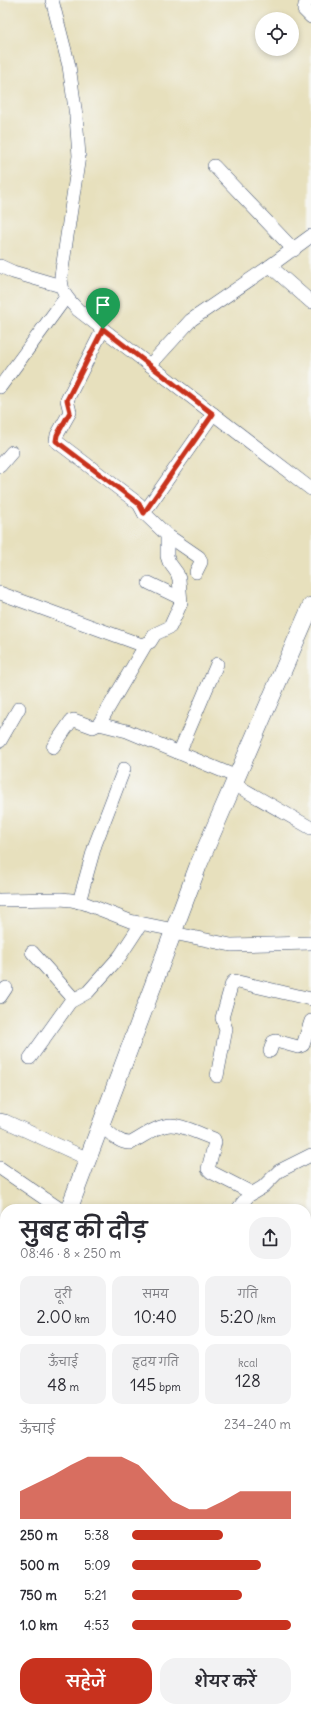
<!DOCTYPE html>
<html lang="hi">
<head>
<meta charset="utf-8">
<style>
  :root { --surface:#fff; --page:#f2f2f3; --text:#2b2b33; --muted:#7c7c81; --accent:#c8321e }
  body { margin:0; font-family:Delius,"Playpen Sans Deva",sans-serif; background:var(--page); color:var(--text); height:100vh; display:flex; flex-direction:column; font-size:15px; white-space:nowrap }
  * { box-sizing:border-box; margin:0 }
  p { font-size:13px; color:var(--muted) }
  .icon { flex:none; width:22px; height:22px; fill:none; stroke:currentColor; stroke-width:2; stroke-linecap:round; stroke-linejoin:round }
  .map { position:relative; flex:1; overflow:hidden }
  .details { position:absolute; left:0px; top:1204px; width:311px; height:508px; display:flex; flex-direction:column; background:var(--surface); border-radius:16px 16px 0 0; box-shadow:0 2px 6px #0003 }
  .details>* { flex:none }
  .controls { position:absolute; left:255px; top:12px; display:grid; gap:8px }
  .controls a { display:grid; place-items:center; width:44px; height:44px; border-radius:50%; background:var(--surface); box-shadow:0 2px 6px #0003; font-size:20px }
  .pin { position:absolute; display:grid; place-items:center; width:34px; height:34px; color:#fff; margin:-41px -17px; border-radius:50% 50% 50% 0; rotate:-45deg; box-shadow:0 0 4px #0007 }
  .pin .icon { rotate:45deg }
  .round { display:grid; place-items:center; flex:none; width:42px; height:42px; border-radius:16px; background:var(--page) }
  .head { display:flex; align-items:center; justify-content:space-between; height:68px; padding:0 20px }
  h1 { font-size:22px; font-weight:600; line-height:30px }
  .figures { display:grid; grid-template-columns:repeat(3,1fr); gap:6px; height:68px; padding:4px 20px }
  .figures div { display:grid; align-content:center; border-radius:10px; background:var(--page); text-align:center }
  .figures b { font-size:17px; font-weight:600 }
  .figures small { font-size:11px; font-weight:400 }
  .figures p { font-size:11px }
  .chart { height:112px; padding:8px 20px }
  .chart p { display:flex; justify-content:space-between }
  .chart svg { width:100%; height:72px; margin-top:4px; fill:var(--accent); opacity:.7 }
  .button { display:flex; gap:8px; margin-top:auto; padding:8px 20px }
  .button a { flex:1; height:46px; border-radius:16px; background:var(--accent); color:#fff; font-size:16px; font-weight:600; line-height:46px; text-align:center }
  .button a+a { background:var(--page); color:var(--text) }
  ul { padding:0 20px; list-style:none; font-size:13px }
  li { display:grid; grid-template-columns:64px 48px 1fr; align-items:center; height:30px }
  li i { height:10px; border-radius:5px; background:var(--accent) }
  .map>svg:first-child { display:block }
</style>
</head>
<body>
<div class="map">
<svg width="311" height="1712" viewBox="0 0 311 1712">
  <rect width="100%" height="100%" fill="#f6f6f2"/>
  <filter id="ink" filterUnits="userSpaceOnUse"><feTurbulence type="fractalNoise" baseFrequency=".025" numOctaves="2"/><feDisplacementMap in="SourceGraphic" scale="8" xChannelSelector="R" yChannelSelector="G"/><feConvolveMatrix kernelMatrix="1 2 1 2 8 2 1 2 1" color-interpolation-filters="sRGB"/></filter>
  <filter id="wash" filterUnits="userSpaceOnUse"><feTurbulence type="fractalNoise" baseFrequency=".012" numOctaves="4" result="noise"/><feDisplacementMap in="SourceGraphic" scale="16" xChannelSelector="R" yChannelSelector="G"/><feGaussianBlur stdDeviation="0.9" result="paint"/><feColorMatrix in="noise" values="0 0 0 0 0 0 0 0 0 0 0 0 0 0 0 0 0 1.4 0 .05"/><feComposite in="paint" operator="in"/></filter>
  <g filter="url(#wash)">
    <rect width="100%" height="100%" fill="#e7e0bd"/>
  </g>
  <g filter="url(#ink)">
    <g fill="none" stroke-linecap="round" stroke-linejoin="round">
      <g stroke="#3a4a6c" stroke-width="14">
        <g id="minor">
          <path d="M52 0 69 66 76 116 79 156 61 276C61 293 67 298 78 310L311 489"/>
          <path d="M308 0 305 5 304 10 311 17"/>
          <path d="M214 166 294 250"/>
          <path d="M0 266 13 272 61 286"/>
          <path d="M270 266 311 302"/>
          <path d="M150 365 191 320 270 266 311 236"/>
          <path d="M0 387 66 297"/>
          <path d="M0 466 12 452"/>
          <path d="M144 513 213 414"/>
          <path d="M167 535 199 557 201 562 196 572"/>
          <path d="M149 583 180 598"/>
          <path d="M0 593 142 645 150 642 155 634 170 627 181 603 179 579 177 573 169 562 167 556V535L144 513 139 504 56 441 57 435 70 412 67 400 103 329"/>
          <path d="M99 724 127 731 237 777"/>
          <path d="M0 741 19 708"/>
          <path d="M53 747 71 721 74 720 93 727 99 724 146 644"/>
          <path d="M179 753 217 664"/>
          <path d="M234 784 311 828"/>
          <path d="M0 900 61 899 71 900 84 903 130 921 174 930"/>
          <path d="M79 902 95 845 124 769"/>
          <path d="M173 933 231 945 311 943"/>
          <path d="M32 952 74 999"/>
          <path d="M0 997 6 988"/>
          <path d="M270 1051 273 1042 276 1041 298 1047 303 1045 311 1021"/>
          <path d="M30 1058 70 1002 88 992 120 956 141 924"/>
          <path d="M217 1076 226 1029 222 1018 232 983 234 981 311 999"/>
          <path d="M0 1120 5 1121 88 1159"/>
          <path d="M101 1125C109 1132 119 1144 131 1143 142 1137 158 1125 171 1125 183 1125 197 1133 209 1137L214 1139 215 1142 208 1169 211 1172 252 1193"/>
          <path d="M0 1168 60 1209"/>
          <path d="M238 1209 248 1196 263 1187 279 1171 311 1155"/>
          <path d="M306 1295 311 1288"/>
          <path d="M306 1380 311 1384"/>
          <path d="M0 1397 5 1398"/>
          <path d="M306 1450 311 1452"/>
          <path d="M0 1487 5 1489"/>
          <path d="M306 1688 311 1690"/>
          <path d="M162 1712 163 1707"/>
        </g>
      </g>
      <g stroke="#3a4a6c" stroke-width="18">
        <g id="major">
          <path d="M69 1209 198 866 311 606"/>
          <path d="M0 1387 5 1375"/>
          <path d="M0 1695 5 1697"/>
          <path d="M41 1707 59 1712"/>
        </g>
      </g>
      <use href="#minor" stroke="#fff" stroke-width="13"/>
      <use href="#major" stroke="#fff" stroke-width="17"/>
    </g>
  </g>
  <g fill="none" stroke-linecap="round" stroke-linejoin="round" filter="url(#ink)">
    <g stroke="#fff" stroke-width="8">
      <path id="route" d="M103 329 213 414 144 513 139 504 56 441 57 435 70 412 67 400Z"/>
    </g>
    <use href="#route" stroke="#c8321e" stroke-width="5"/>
  </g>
</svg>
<div class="controls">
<a><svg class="icon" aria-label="locate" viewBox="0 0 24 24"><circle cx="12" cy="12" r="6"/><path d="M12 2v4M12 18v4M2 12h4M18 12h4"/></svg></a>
</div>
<div class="pin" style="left:103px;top:329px;background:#1e9e55"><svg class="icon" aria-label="arrive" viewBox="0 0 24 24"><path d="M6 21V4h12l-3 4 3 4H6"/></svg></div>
<section class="details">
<div class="head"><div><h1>सुबह की दौड़</h1><p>08:46 · 8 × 250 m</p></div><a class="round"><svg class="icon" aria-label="share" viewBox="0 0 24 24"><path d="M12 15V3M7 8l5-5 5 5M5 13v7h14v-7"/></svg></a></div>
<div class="figures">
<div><p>दूरी</p><b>2.00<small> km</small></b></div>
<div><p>समय</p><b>10:40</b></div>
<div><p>गति</p><b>5:20<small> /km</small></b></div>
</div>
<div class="figures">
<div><p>ऊँचाई</p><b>48<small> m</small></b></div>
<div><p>हृदय गति</p><b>145<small> bpm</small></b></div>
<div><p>kcal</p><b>128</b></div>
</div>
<div class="chart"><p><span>ऊँचाई</span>234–240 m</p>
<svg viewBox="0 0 160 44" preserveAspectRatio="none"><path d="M0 44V27L10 22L20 17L30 11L40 6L50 6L60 6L70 11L80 22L90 33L100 38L110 38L120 33L130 27L140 27L150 27L160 27V44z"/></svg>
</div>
<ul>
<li><b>250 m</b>5:38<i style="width:57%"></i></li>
<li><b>500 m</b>5:09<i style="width:81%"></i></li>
<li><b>750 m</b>5:21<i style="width:69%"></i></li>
<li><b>1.0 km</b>4:53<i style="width:100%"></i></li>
</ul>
<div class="button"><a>सहेजें</a><a>शेयर करें</a></div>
</section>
</div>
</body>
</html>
